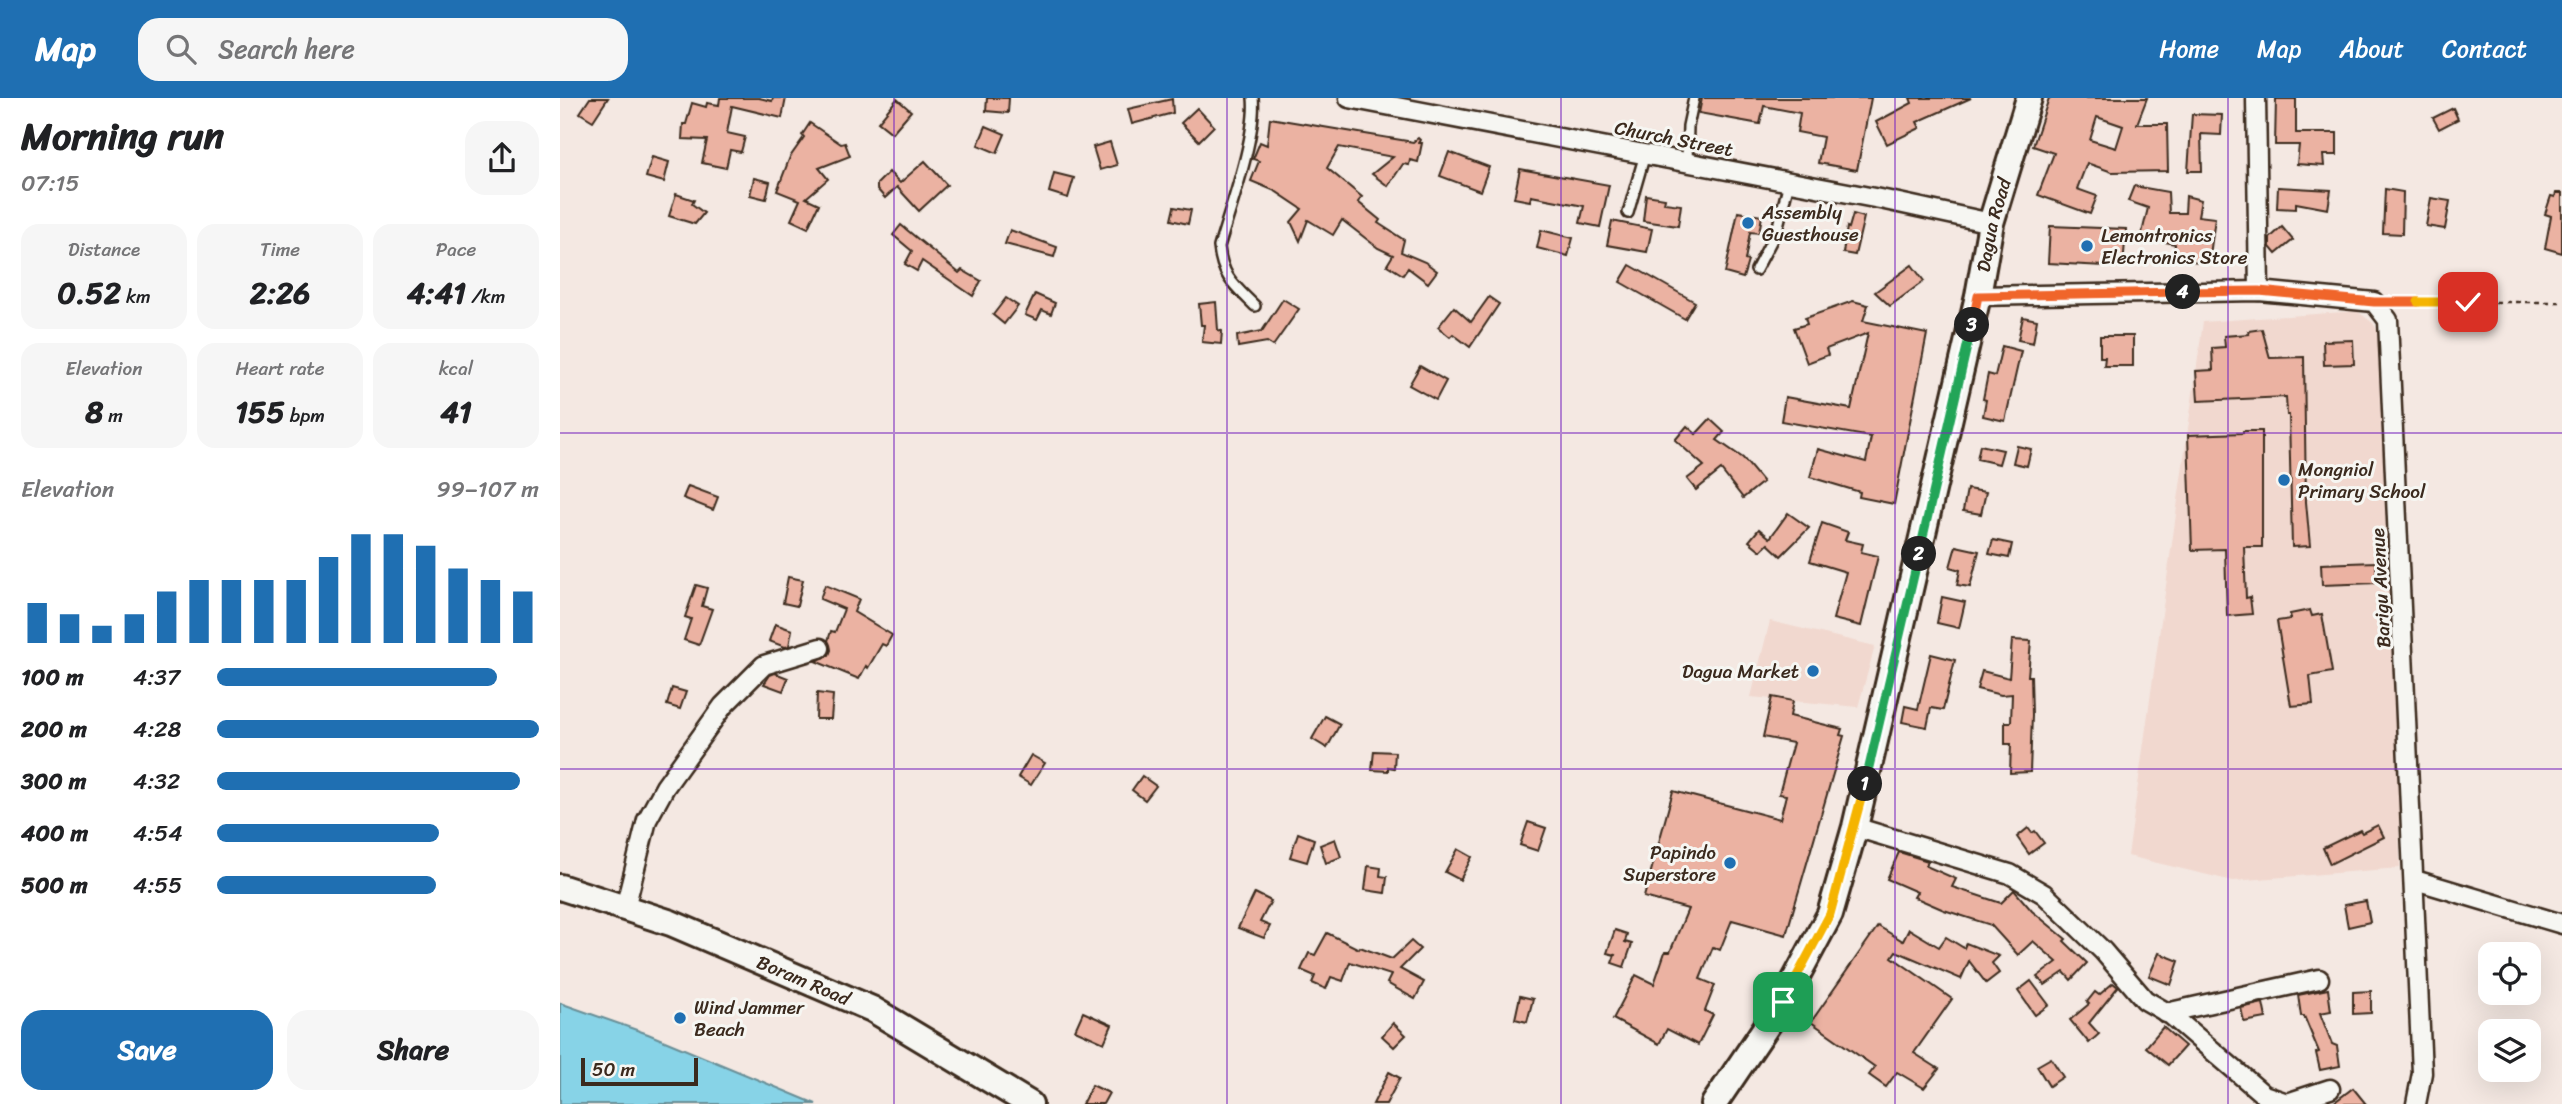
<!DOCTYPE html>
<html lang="en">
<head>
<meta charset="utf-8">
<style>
  :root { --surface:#fff; --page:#f6f6f6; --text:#202124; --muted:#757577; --accent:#1f6fb2 }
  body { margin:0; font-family:Sriracha,sans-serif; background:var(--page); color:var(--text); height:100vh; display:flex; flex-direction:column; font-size:26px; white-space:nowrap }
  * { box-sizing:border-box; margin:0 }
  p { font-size:23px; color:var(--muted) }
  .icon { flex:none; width:38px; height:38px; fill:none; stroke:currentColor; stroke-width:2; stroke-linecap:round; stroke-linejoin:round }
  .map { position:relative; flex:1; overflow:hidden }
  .side { display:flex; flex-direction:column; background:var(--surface); width:560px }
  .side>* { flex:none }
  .buttons { position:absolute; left:1918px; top:844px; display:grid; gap:14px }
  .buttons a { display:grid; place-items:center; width:63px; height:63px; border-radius:14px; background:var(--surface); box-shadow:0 7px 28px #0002; font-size:35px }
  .scale { position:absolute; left:21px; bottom:18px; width:117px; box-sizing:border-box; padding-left:7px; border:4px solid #3b2a1e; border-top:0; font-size:19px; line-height:24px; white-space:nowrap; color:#3b2a1e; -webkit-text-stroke:5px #f6f6f2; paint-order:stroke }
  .pin { position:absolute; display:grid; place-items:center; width:60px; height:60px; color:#fff; margin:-30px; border-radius:14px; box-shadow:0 4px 10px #0006 }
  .km { position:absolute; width:35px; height:35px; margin:-18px; border-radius:50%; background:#222; color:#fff; font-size:19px; line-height:35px; text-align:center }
  .round { display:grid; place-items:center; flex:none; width:74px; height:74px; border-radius:21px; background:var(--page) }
  .headline { display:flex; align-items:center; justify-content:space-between; height:119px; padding:0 21px }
  h1 { font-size:38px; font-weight:700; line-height:52px }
  .figures { display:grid; grid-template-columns:repeat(3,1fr); gap:10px; height:119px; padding:7px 21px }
  .figures div { display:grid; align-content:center; border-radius:18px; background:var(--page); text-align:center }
  .figures b { font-size:30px; font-weight:700 }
  .figures small { font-size:19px; font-weight:400 }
  .figures p { font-size:19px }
  .chart { height:196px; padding:14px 21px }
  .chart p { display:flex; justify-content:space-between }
  .chart svg { width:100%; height:126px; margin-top:7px; stroke:var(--accent); stroke-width:6 }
  .action { display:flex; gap:14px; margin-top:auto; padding:14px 21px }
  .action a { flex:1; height:80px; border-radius:21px; background:var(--accent); color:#fff; font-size:28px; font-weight:700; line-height:80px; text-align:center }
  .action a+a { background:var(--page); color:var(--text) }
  ul { padding:0 21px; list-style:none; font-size:23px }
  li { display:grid; grid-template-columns:112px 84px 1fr; align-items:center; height:52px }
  li i { height:18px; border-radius:9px; background:var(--accent) }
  header { display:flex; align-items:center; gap:42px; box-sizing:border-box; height:98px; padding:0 35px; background:var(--accent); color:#fff }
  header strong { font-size:33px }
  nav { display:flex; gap:38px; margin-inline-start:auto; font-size:24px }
  .search { width:490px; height:63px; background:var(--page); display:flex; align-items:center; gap:18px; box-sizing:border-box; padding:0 24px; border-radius:21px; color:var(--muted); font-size:26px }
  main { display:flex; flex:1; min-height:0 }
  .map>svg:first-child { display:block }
</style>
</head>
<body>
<header>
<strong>Map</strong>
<div class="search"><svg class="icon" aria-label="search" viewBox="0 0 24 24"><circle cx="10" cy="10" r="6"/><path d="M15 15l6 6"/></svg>Search here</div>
<nav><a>Home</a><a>Map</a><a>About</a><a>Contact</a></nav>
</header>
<main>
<section class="side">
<div class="headline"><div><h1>Morning run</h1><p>07:15</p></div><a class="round"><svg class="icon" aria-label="share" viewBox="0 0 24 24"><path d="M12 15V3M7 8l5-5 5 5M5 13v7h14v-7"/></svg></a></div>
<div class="figures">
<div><p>Distance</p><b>0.52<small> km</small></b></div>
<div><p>Time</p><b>2:26</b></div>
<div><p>Pace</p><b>4:41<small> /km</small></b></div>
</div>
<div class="figures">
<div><p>Elevation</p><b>8<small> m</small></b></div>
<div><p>Heart rate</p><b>155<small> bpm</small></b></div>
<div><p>kcal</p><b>41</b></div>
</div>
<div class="chart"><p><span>Elevation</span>99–107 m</p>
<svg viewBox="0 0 160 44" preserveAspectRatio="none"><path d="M5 44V30M15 44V34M25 44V38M35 44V34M45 44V26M55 44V22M65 44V22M75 44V22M85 44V22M95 44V14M105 44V6M115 44V6M125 44V10M135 44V18M145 44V22M155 44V26"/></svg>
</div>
<ul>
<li><b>100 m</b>4:37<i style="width:87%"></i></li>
<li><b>200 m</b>4:28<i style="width:100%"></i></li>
<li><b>300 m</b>4:32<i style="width:94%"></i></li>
<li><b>400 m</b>4:54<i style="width:69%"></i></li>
<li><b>500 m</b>4:55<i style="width:68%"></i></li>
</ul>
<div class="action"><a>Save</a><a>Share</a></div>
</section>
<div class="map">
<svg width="2002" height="1006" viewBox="0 0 2002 1006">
  <rect width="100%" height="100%" fill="#f4e8e2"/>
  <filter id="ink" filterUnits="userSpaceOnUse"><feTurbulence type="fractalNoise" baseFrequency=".0143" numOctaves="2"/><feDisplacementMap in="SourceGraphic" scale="14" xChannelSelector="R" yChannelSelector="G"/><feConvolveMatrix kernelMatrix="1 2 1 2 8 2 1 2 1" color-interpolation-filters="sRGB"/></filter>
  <g filter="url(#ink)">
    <g fill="#f1d8cf">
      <path d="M1797 213 1813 225 1820 238 1836 526 1840 770 1673 783 1568 758 1643 224Z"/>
      <path d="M1210 523 1315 548 1298 609 1191 599Z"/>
    </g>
    <path fill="#87d3e7" stroke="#698f97" stroke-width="2" d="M0 905 88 936 256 1006H0Z"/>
    <g fill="#ebb2a2" stroke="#3b2a1e" stroke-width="2" fill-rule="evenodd">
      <path d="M30 0H48L33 23 20 15Z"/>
      <path d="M160 0H199L212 3 213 0H226L222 20 172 8 167 35 185 39 181 54 170 52 166 70 142 65 147 42 122 41 123 26H126L132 5 146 9 147 5 159 7Z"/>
      <path d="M427 0H449L448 15 426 13Z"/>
      <path d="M1142 0H1311L1297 72 1258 65 1263 39 1237 34 1240 15 1204 8 1200 26 1139 15Z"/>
      <path d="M1350 0H1411L1357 24 1360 30 1327 46 1316 24 1352 5Z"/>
      <path d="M1489 0H1587L1577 26H1607L1608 73 1552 74 1527 65 1517 91 1537 98 1530 116 1478 97 1494 55 1473 48ZM1537 19 1563 28 1556 50 1530 42Z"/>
      <path d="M337 1 351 13 332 35 318 24Z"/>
      <path d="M612 1 613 15 572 26 568 11Z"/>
      <path d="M1716 1H1736V35H1777V57H1763L1764 68 1737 66 1739 47H1715Z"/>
      <path d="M637 10 654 28 639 43 621 25Z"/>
      <path d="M1893 10 1898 21 1879 31 1873 20Z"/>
      <path d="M1632 16 1662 17 1661 37 1641 36 1642 73H1628Z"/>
      <path d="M710 20 829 40 853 44 858 40 860 42 858 45H862L858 64 850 62 849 67 843 66 828 88 812 76 833 59 779 49 767 70 802 99 798 104 820 122 818 125 844 142 841 154 865 164 877 173 868 185 848 170 843 177 827 167 833 157 818 150 782 122 773 137 748 122 740 143 731 124 742 111 715 93 691 83 699 63 693 61 700 44 707 47Z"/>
      <path d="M250 25 281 46 285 45 290 58 259 70 268 81 246 100 259 106 248 130 231 122 240 102 217 93 230 59 244 39 242 37Z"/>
      <path d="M426 28 445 36 437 55 418 47Z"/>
      <path d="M550 44 557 67 540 72 533 49Z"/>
      <path d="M889 54 929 69 920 93 880 78Z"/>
      <path d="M92 59 109 64 104 84 86 79Z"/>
      <path d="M365 63 387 87 359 113 337 89 325 100 317 91V86L329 74 340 85Z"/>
      <path d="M960 71 1049 87 1040 129 1020 125 1024 108 971 98 970 103 954 100Z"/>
      <path d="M494 75 514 80 508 100 489 94Z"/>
      <path d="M194 80 210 84 206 101 190 97Z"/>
      <path d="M1574 88 1608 94 1609 115H1625L1626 98 1641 102 1638 118 1655 120 1649 165 1613 161 1615 146 1581 139 1588 110 1568 103Z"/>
      <path d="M1718 89 1771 92 1768 111 1736 105V111L1717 110Z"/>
      <path d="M1825 91 1843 94 1842 136 1823 135Z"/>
      <path d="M1996 95H2002V155L1985 150 1991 118 1985 116 1991 98 1995 99Z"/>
      <path d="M116 96 134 102 132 106 144 115 135 126 109 118Z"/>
      <path d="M1086 97 1105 100 1104 105 1121 107 1118 128 1083 123Z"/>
      <path d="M1871 100 1890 103 1885 131 1866 128Z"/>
      <path d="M614 109 631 112 628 126 611 122Z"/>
      <path d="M1178 114 1202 118 1199 135 1190 134 1185 162 1188 163 1183 180 1165 175Z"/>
      <path d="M1293 116 1304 119 1295 157 1283 155 1287 129 1289 130Z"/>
      <path d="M1052 123 1092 131 1087 154 1047 147Z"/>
      <path d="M341 127 399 175 402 172 421 183 413 198 362 163 357 173 345 166 352 153 333 137Z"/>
      <path d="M1490 128 1566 131 1563 169 1488 165Z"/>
      <path d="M1722 129 1733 142 1716 156 1710 149V140Z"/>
      <path d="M450 132 497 149 494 159 445 146Z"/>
      <path d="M981 132 1013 140 1008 158 977 150Z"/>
      <path d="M1070 167 1135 204 1125 221 1060 184Z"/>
      <path d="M1352 167 1364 183 1330 208 1315 194Z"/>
      <path d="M475 196 495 205 491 216 482 212 477 222 465 217Z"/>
      <path d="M929 199 939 206 910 249 893 236 890 239 878 229 894 209 911 224Z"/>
      <path d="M446 200 458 208 444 226 433 217Z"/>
      <path d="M723 201 739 211 713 248 707 244 678 249 677 238 702 233Z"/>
      <path d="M1293 203 1308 207 1303 223 1367 236 1334 406 1299 399 1300 394 1250 379 1258 351 1306 364 1311 339 1221 323 1225 299 1291 311 1308 235 1266 251 1268 257 1247 265 1234 230 1247 226 1245 220Z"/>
      <path d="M656 204 658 232 662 233 661 246 642 244 644 227H641L639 206Z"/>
      <path d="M1463 219 1477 222 1473 245 1458 242Z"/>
      <path d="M1702 231 1710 260 1744 259 1746 404 1750 448 1732 449 1729 317H1727L1726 299 1638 303 1636 273 1653 272 1652 250 1665 249 1664 238 1689 236 1688 233Z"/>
      <path d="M1540 238H1573V268H1544L1545 259H1540Z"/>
      <path d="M1793 242 1794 266 1764 267 1763 243Z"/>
      <path d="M1442 248 1461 253 1445 323 1423 318 1426 302 1423 301 1428 276 1435 278Z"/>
      <path d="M860 268 886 283 876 302 849 287Z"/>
      <path d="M1150 321 1164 334 1157 342 1183 360 1203 384 1183 400 1161 372 1136 392 1127 381 1144 368 1115 342 1127 328 1136 336Z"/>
      <path d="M1683 333H1702V449H1684L1686 500 1690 499 1692 516 1667 518 1665 451 1632 452 1628 337 1683 335Z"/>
      <path d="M1420 347 1443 352 1439 366 1417 361Z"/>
      <path d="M1457 348 1471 351 1467 368 1453 365Z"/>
      <path d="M128 388 158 399 153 412 123 400Z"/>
      <path d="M1407 391 1426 394 1421 416 1403 413Z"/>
      <path d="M1228 415 1249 430 1221 458 1208 446 1201 453 1189 443 1199 431 1210 440Z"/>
      <path d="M1262 425 1288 434 1285 442 1303 446 1301 454 1318 458 1301 528 1273 521 1286 474 1250 463Z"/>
      <path d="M1433 442 1452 446 1449 460 1429 456Z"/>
      <path d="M1396 448 1419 453 1410 489 1397 487 1400 472 1390 469Z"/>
      <path d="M1816 464 1817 485 1762 487 1761 466Z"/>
      <path d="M228 479 243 482 237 508 223 505Z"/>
      <path d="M136 487 147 490 142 508 152 511 139 547 124 542 131 521 125 519Z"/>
      <path d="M265 487 299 501 294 514 332 537 326 548 322 546 308 570 306 568 299 581 255 563 269 557 271 552 268 543 271 533 275 534 284 511 260 501Z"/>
      <path d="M1382 499 1405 504 1399 530 1377 525Z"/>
      <path d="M1750 512 1752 518 1762 516 1772 574 1750 578 1753 606 1731 608 1717 523 1731 521 1730 516Z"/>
      <path d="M215 526 232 532 229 548 225 549 209 543Z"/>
      <path d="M1452 542 1471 543 1468 578H1471L1472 617 1470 674 1450 675 1451 646H1445V624H1451L1452 596 1441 597 1417 591 1422 573 1449 580Z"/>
      <path d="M1371 556 1395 562 1383 612 1371 610 1367 629 1342 624 1345 608 1358 611Z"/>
      <path d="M215 575 228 580 223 593 204 586 210 577Z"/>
      <path d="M112 590 126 594 120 611 107 607Z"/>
      <path d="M257 595 273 597 271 621H256Z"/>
      <path d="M1212 599 1233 603 1230 618 1282 631 1280 637 1284 638 1226 837 1172 822 1160 852 1153 849 1140 881 1155 887 1145 913 1153 917 1138 947 1107 931 1099 946 1053 921 1076 877 1094 886 1105 854H1110L1128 811 1084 799 1113 693 1220 721 1226 697 1219 696 1233 645 1203 639Z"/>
      <path d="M765 618 780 626 767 650 752 641Z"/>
      <path d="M814 653 835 654 834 670 828 669V673L812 672Z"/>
      <path d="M471 657 485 665 471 687 458 679Z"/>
      <path d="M582 678 596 688 585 702 572 692Z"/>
      <path d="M968 724 986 730 978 753 960 747Z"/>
      <path d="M1818 727 1824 739 1770 766 1763 750 1800 732 1802 735Z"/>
      <path d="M1468 730 1472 735 1475 733 1484 745 1469 756 1457 739Z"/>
      <path d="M738 735 754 741 747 764 730 759Z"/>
      <path d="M775 741 781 759 766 765 760 747Z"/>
      <path d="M898 751 912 759 900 782 885 774Z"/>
      <path d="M1339 754 1368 763 1366 768 1396 781 1392 789 1441 805 1454 792 1472 813 1506 841 1504 843 1527 865 1511 882 1504 874 1485 887 1477 879 1497 864 1473 843 1458 857 1431 827 1384 812 1354 799 1357 794 1327 781Z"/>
      <path d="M808 768 821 770 820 778 827 779 825 795 805 792Z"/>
      <path d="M695 795 711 803 700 824 710 828 704 840 678 830Z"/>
      <path d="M1806 803 1810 824 1788 829 1784 807Z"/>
      <path d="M1318 828 1343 843 1349 831 1379 849 1386 839 1404 850 1406 845 1439 858 1432 865 1439 875 1426 885 1409 863 1401 881 1336 853 1332 859 1392 901 1354 955 1379 971 1364 990 1337 974 1326 989 1309 977 1315 969 1251 924Z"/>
      <path d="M1055 832 1067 836 1065 844 1072 846 1064 869 1052 865 1055 857 1047 855Z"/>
      <path d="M767 835 799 851 800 849 832 861 851 843 860 851 840 871 864 884 855 901 827 885 831 877 790 864 783 883 771 879 766 891 752 885 755 878 741 872 749 855 755 857Z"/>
      <path d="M1599 855 1619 863 1611 887 1589 878Z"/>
      <path d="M1471 883 1489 907 1475 917 1458 893Z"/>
      <path d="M1553 885 1558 889 1529 925 1539 936 1529 945 1510 922 1529 906 1527 904 1535 894 1539 897Z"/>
      <path d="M1768 891 1771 913 1760 915 1772 946 1777 948 1780 968 1760 972 1756 955 1759 954 1744 918H1741L1738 897Z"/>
      <path d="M1811 893V915L1793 916V894Z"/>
      <path d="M960 898 973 901 967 924 955 921Z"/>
      <path d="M1703 905 1706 920 1684 924 1681 910Z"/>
      <path d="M523 914 552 927 544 945 515 932Z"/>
      <path d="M833 925 846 937 834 949 822 938Z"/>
      <path d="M1603 929 1625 948 1608 967 1586 949Z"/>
      <path d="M1491 960 1503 979 1489 988 1477 968Z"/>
      <path d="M829 974 840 980 826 1006H813Z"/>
      <path d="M532 987 549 995 543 1006H522Z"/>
      <path d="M1793 990 1806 1006H1772Z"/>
    </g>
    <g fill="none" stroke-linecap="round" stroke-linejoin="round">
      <g stroke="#3b2a1e" stroke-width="14">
        <g id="lane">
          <path d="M693 0C697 37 670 111 659 149 662 179 675 188 695 208"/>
          <path d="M1127 64 1128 28 1134 0"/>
          <path d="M1068 115 1085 56"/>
          <path d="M1196 172 1217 132 1229 84"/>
        </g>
      </g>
      <g stroke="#3b2a1e" stroke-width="23">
        <g id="street">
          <path d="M789 0 1325 102 1431 125"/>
          <path d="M1696 0 1699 193"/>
          <path d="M1418 198 1699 193 1814 204 1828 222 1862 975 1856 1006"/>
          <path d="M1295 729 1450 776 1484 796 1543 853 1585 902 1611 917 1704 997 1727 1005 1770 991"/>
          <path d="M1855 782 2002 826"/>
          <path d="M65 810 87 722 105 689 163 608 204 567 260 550"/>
          <path d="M1606 915 1759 881"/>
        </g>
      </g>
      <g stroke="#3b2a1e" stroke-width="30">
        <g id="secondary">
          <path id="s1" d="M0 789 111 825 312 911 470 1006"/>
          <path id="s2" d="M1154 1006 1223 904 1270 816 1295 729 1418 198 1431 125 1469 0"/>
        </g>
      </g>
      <path stroke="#3b2a1e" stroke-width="2.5" stroke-dasharray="5 5" stroke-linecap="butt" d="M1835 204H2002"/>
      <use href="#lane" stroke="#f6f6f2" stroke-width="9"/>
      <use href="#street" stroke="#f6f6f2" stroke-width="18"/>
      <use href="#secondary" stroke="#f6f6f2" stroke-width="24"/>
    </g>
  </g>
  <g fill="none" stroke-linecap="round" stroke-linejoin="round" filter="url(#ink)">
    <g stroke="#fff" stroke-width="14">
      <path id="split-1" d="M1223 904 1270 816 1305 686"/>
    </g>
    <g stroke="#fff" stroke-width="14">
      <path id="split-2" d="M1305 686 1359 456"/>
    </g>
    <g stroke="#fff" stroke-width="14">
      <path id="split-3" d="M1359 456 1412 227"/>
    </g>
    <g stroke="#fff" stroke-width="14">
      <path id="split-4" d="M1412 227 1418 198 1623 194"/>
    </g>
    <g stroke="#fff" stroke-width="14">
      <path id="split-5" d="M1623 194 1699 193 1814 204H1858"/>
    </g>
    <g stroke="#fff" stroke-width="14">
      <path id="split-6" d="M1858 204H1908"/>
    </g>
    <use href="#split-1" stroke="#f5b400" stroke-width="9"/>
    <use href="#split-2" stroke="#22a559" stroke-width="9"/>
    <use href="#split-3" stroke="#22a559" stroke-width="9"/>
    <use href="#split-4" stroke="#f0652b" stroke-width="9"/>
    <use href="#split-5" stroke="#f0652b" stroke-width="9"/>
    <use href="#split-6" stroke="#f5b400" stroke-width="9"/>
  </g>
  <path fill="none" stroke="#7b2cbf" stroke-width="2" stroke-opacity="0.55" d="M334 0V1006M667 0V1006M1001 0V1006M1335 0V1006M1668 0V1006M0 335H2002M0 671H2002"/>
  <g fill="#1f6fb2" stroke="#f6f6f2" stroke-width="2.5">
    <circle cx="1188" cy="125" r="7"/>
    <circle cx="1527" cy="148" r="7"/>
    <circle cx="1724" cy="382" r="7"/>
    <circle cx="1253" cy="573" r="7"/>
    <circle cx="1170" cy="765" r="7"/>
    <circle cx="120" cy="920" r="7"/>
  </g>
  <g text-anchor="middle" stroke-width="6" stroke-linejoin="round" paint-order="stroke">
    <g font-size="19" fill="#3b2a1e" stroke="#f6f6f2">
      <text transform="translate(1114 40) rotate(11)" y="7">Church Street</text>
      <text dy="7" stroke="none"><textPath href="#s2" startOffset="931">Dagua Road</textPath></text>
      <text transform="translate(1820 490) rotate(-93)" y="7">Barigu Avenue</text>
      <text dy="7" stroke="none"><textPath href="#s1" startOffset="261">Boram Road</textPath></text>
    </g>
    <g font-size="19" fill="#3b2a1e" stroke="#f6f6f2" text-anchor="start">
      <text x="1202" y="121">Assembly<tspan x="1202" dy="22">Guesthouse</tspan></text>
      <text x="1541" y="144">Lemontronics<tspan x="1541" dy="22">Electronics Store</tspan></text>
      <text x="1738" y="378">Mongniol<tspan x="1738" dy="22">Primary School</tspan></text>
      <text x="1239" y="580" text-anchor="end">Dagua Market</text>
      <text x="1156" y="761" text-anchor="end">Papindo<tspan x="1156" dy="22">Superstore</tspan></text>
      <text x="134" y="916">Wind Jammer<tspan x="134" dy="22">Beach</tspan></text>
    </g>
  </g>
</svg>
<div class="buttons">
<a><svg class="icon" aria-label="locate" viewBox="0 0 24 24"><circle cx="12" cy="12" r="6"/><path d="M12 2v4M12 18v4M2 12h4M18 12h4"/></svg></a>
<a><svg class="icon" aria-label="layers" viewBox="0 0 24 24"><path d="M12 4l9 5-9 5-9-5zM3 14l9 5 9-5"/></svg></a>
</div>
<div class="scale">50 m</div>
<div class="pin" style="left:1223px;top:904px;background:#1e9e55"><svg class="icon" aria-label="arrive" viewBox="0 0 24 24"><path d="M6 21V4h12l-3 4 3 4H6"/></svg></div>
<div class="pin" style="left:1908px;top:204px;background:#d93025"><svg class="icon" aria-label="check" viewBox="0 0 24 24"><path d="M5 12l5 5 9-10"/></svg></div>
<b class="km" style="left:1305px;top:686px">1</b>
<b class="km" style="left:1359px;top:456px">2</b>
<b class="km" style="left:1412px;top:227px">3</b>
<b class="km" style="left:1623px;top:194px">4</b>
</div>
</main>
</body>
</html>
